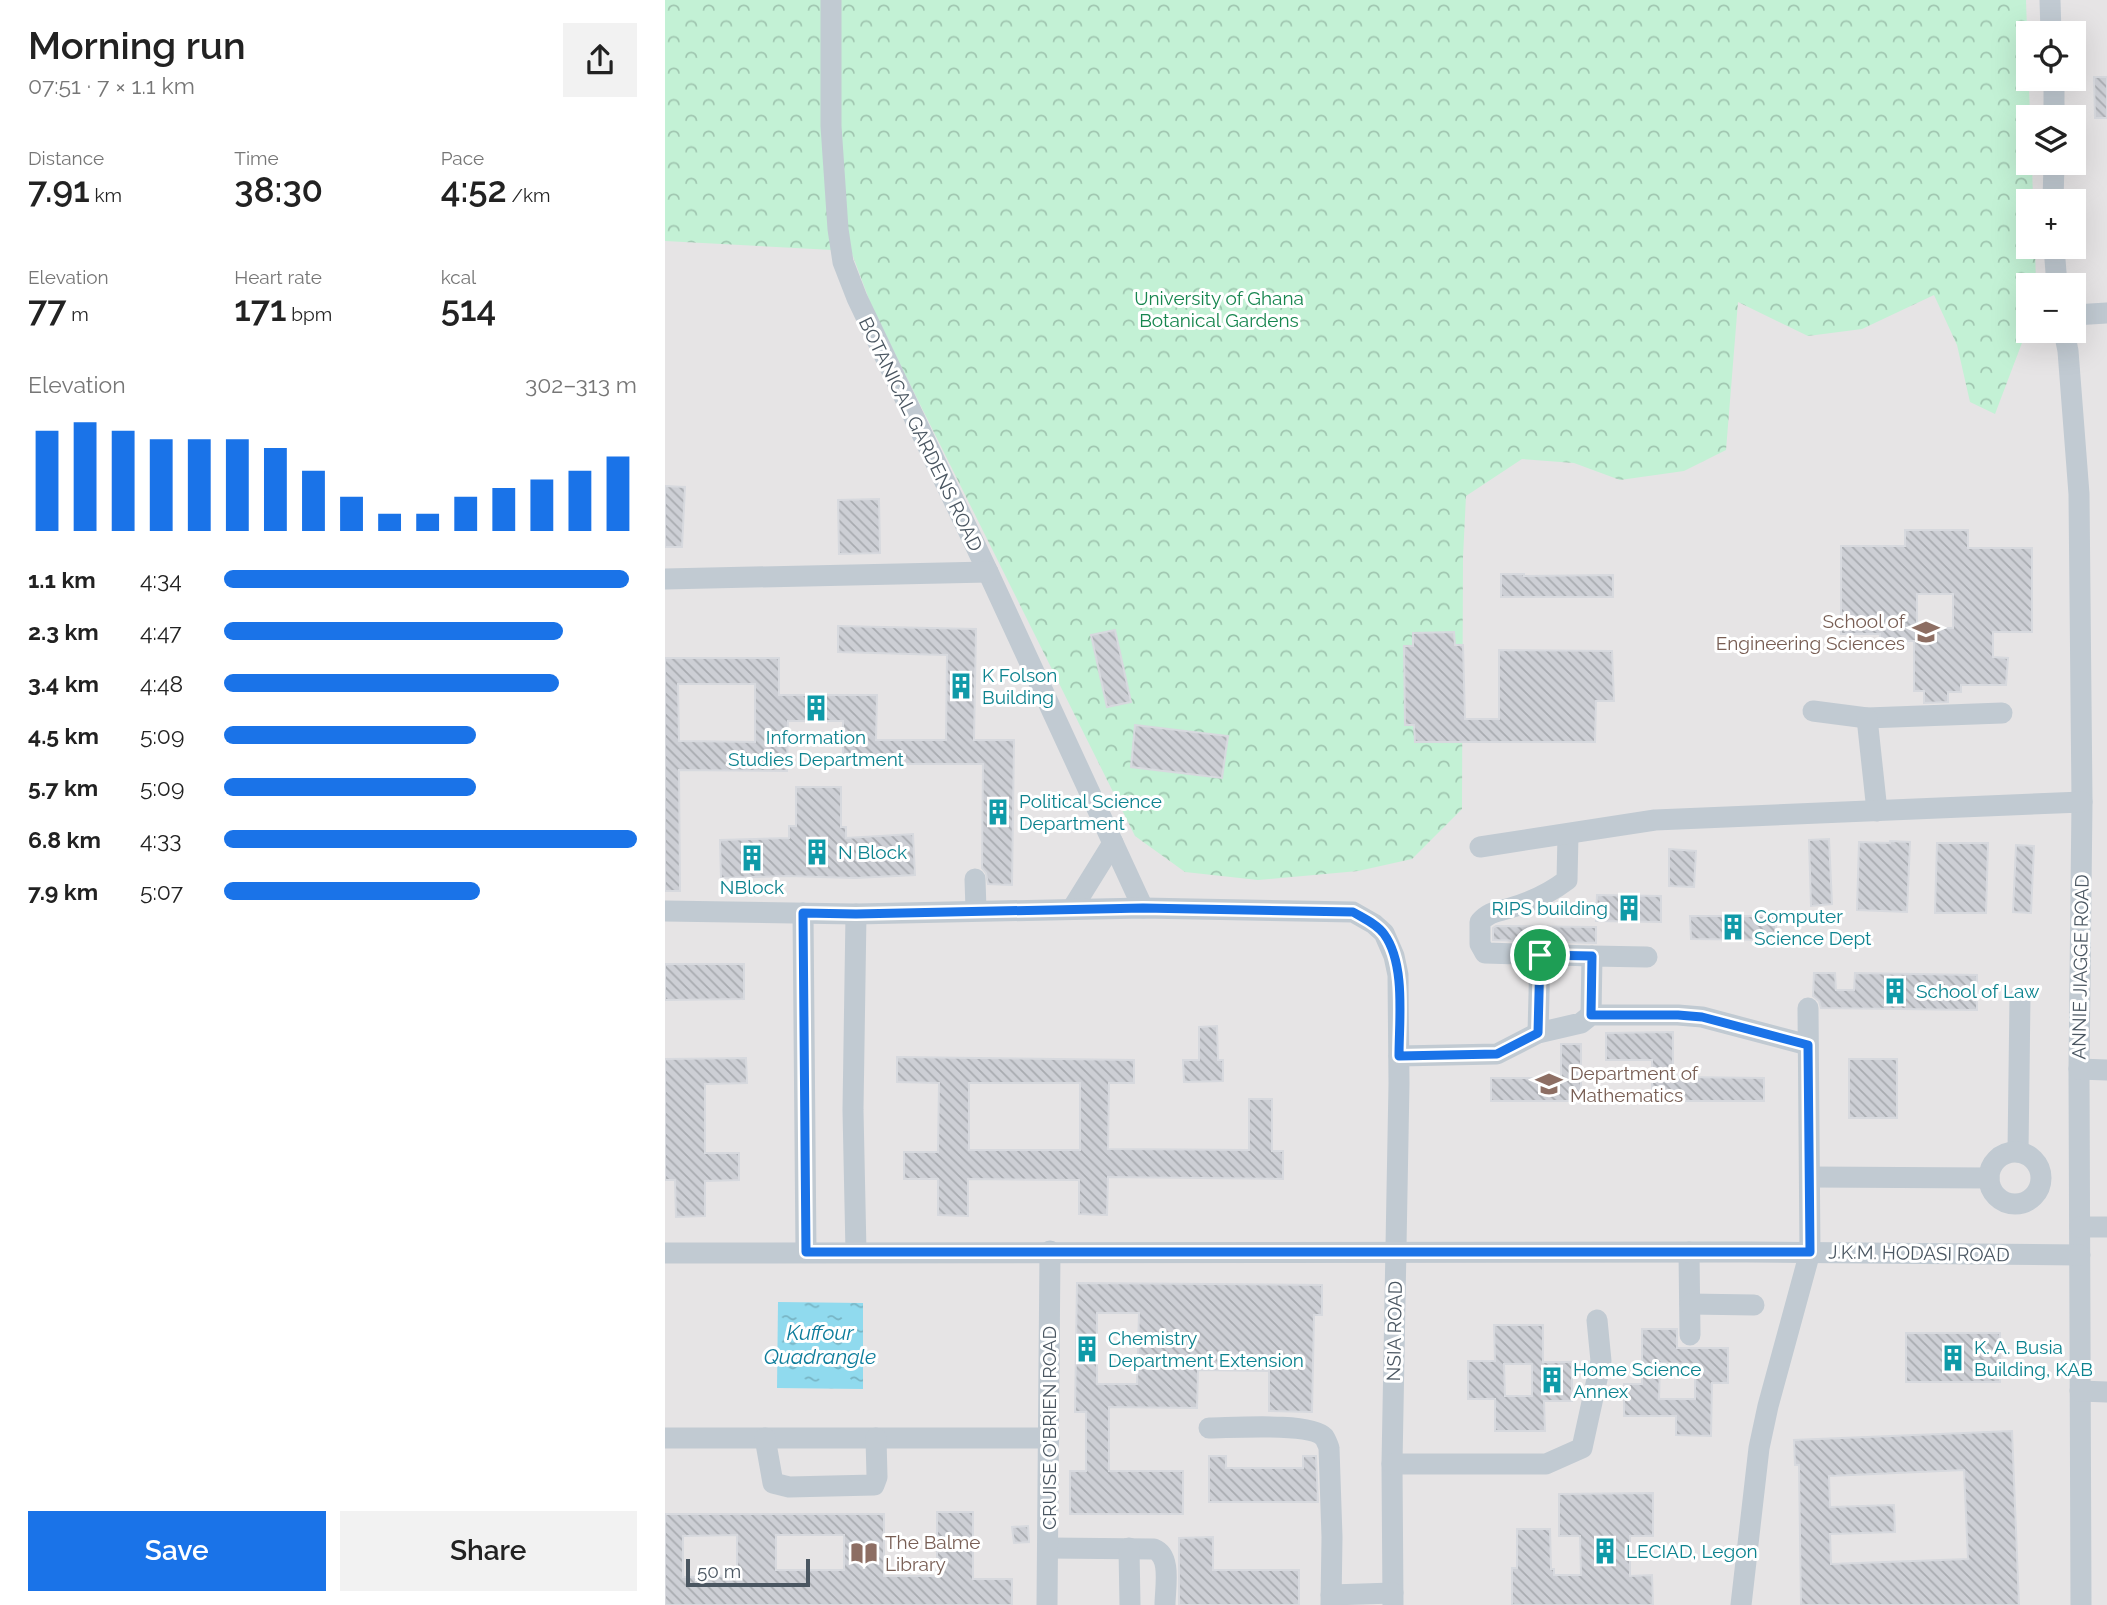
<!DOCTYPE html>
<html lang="en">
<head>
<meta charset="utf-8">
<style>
  :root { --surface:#fff; --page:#f2f2f2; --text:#222; --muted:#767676; --accent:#1a73e8 }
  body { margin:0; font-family:Raleway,sans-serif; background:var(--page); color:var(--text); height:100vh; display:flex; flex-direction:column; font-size:26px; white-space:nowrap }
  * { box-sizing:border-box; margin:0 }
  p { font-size:23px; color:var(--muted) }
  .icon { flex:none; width:38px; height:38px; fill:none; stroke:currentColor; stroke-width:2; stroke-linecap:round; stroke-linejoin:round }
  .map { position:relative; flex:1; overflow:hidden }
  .sheet { display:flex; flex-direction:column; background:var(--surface); width:665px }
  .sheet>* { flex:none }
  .fabs { position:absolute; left:1351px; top:21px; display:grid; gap:14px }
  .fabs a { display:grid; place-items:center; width:70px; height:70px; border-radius:0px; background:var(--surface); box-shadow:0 7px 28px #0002; font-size:35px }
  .scale { position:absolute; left:21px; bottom:18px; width:124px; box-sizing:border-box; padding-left:7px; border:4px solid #4a5661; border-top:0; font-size:19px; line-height:24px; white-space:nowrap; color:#4a5661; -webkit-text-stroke:5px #fff; paint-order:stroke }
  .pin { position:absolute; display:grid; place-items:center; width:60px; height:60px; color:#fff; margin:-30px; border:4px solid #fff; border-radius:50%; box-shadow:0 2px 7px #0007 }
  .round { display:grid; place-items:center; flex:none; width:74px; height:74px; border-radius:0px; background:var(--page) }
  .overview { display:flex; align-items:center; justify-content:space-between; height:119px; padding:0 28px }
  h1 { font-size:38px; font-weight:600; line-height:52px }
  .stats { display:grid; grid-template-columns:repeat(3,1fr); gap:10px; height:119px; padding:7px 28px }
  .stats div { display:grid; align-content:center }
  .stats b { font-size:35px; font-weight:600 }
  .stats small { font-size:19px; font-weight:400 }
  .stats p { font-size:19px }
  .chart { height:196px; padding:14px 28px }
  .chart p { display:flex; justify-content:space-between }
  .chart svg { width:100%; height:126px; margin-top:7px; stroke:var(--accent); stroke-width:6 }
  .action { display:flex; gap:14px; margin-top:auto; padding:14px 28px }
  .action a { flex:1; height:80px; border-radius:0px; background:var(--accent); color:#fff; font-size:28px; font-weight:600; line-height:80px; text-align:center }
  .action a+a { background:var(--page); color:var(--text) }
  ul { padding:0 28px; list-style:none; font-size:23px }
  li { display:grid; grid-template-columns:112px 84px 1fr; align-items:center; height:52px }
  li i { height:18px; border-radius:9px; background:var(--accent) }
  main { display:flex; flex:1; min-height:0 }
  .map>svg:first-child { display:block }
</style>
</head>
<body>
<main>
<section class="sheet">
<div class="overview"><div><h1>Morning run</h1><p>07:51 · 7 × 1.1 km</p></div><a class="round"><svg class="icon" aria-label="share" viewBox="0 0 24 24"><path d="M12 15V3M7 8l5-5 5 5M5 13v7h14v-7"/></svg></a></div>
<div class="stats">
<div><p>Distance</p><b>7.91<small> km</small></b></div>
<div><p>Time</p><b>38:30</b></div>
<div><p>Pace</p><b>4:52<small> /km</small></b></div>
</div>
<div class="stats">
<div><p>Elevation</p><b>77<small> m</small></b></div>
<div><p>Heart rate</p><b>171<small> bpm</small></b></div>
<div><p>kcal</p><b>514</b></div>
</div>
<div class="chart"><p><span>Elevation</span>302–313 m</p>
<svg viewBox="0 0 160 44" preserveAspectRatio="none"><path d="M5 44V9M15 44V6M25 44V9M35 44V12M45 44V12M55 44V12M65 44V15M75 44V23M85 44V32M95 44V38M105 44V38M115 44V32M125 44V29M135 44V26M145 44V23M155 44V18"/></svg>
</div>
<ul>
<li><b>1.1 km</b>4:34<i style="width:98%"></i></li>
<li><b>2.3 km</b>4:47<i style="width:82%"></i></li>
<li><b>3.4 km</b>4:48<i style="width:81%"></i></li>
<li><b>4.5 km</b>5:09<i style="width:61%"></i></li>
<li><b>5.7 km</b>5:09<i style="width:61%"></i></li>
<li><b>6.8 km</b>4:33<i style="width:100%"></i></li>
<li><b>7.9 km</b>5:07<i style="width:62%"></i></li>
</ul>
<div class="action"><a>Save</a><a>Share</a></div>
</section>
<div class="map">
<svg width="1442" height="1605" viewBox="0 0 1442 1605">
  <defs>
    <pattern id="park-crowns" width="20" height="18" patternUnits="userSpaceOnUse" patternTransform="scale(1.75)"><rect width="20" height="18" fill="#c3f1d5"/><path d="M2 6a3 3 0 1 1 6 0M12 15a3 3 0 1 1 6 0" fill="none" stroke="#a0c6b0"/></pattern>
    <pattern id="water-ripples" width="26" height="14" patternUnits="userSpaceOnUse" patternTransform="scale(1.75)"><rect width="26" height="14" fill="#90daee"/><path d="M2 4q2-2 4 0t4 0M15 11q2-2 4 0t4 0" fill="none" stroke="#78b4c4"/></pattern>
    <pattern id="building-back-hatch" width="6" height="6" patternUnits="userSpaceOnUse" patternTransform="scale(1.75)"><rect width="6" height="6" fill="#cdcfd5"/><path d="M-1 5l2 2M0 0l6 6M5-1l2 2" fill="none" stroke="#a8abb0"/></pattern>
  </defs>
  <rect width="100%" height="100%" fill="#f5f3f3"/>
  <path fill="#e6e4e5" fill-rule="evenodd" d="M0 0H1442V1605H0ZM1363 33H1409V79H1363ZM1363 117H1409V163H1363ZM1363 201H1409V247H1363ZM1363 285H1409V331H1363Z"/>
  <path fill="url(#park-crowns)" d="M0 0H1361L1365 117H1363V163H1367L1368 201H1363V247H1370L1371 285H1363V327L1330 414 1305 402 1292 345 1269 295 1197 329 1143 336 1073 302 1061 450 1019 471 955 480 909 463 857 459 801 496 798 557 797 809 747 859 693 871 593 880 520 872 470 836 208 310 186 251 0 241Z"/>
  <path fill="url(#water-ripples)" d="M113 1302 198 1303V1389L112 1388Z"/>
  <g fill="url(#building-back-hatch)" stroke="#d7d9de" stroke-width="2" fill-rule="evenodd">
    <path d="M1429 77H1442V118H1430Z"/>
    <path d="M0 486 20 487 17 547H0Z"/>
    <path d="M214 499 215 553 174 554 173 500Z"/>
    <path d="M1240 530H1303V548H1367V632H1328V657L1343 658 1341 685H1296V692H1283V702L1259 703V691H1249V641H1215V634H1176V546H1240ZM1252 594H1288V628H1252Z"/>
    <path d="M836 574H859V576L948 575V597H836Z"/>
    <path d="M173 626 311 629 309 740H349L347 885 323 884 321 873 317 868 318 764H178V721H123L122 771 14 770 15 891H0V658H114V695H212L211 740H281L282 655 173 652ZM13 684H90V742L14 741Z"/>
    <path d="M450 630 466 702 442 707 426 635Z"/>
    <path d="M789 632 790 645H798L800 719H834V650L947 651 949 701H931L930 742H750L749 725H740L739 646H748V633Z"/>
    <path d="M470 725 563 736 557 778 466 767Z"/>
    <path d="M131 787H176V827H181V838L248 834 250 875 190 878 123 876 56 878 55 840 124 838V826H131Z"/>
    <path d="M1164 839 1167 904 1146 906 1144 840Z"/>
    <path d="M1225 841 1245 842 1242 912 1192 910 1194 842 1225 843Z"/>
    <path d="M1272 843H1323L1321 913H1270Z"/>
    <path d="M1351 845 1369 846 1366 913 1348 912Z"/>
    <path d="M1004 849 1031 851 1029 887 1004 886Z"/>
    <path d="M932 895 996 896V922L931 921Z"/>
    <path d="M1025 916H1111V940L1026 939Z"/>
    <path d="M831 926 931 927V943L828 940V928Z"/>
    <path d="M0 964H79V999L0 1000Z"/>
    <path d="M1149 973H1170L1171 990H1189L1190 973 1312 975V1010L1156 1008 1154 1001 1148 996Z"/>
    <path d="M552 1026 553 1060H558V1081L519 1082 518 1060H534V1027Z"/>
    <path d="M1008 1032V1077L1099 1078V1101H987V1060H941V1033Z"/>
    <path d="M896 1044H916V1101H826V1078H896Z"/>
    <path d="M232 1057 469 1060V1083H444L443 1149 584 1150V1099H607V1151H618V1179L443 1177 442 1215 414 1214V1180L303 1179V1216L273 1215V1179H239V1152H273L274 1083 232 1082ZM304 1083H415V1150H304Z"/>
    <path d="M81 1058 82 1083 40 1084V1153H74V1180L40 1181V1216L11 1217 10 1180H0V1059Z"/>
    <rect x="1184" y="1059" width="48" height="59"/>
    <path d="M412 1283 657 1285V1315H649L647 1412 604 1411V1371L533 1370 532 1408 444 1407V1471H518V1514H405V1471H421V1412H410ZM432 1313H474L472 1384H432Z"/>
    <path d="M829 1325H878V1362H907V1401H879L880 1431H830V1399H803V1361H830ZM839 1364H867V1396H840Z"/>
    <path d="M977 1329H1012V1348H1063V1383H1047L1046 1436 1011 1435V1416H959V1384H977ZM995 1363 1030 1364V1399H994Z"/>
    <rect x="1241" y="1333" width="94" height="49"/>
    <path d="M1347 1431 1354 1605H1136L1134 1465H1130L1129 1440ZM1299 1470 1303 1559 1166 1564 1165 1534 1230 1532 1229 1505 1165 1507 1164 1476Z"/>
    <path d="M544 1456H561V1468H638V1456H651L653 1502H544Z"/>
    <path d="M988 1493V1536H965V1576L987 1575 988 1605H847V1568H852V1529H885L886 1569H889V1575H916L915 1536H894V1494Z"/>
    <path d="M272 1512H308V1579H347V1605H0V1514H219V1576H272ZM72 1535V1576L18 1577V1536ZM111 1535H179V1570H111Z"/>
    <path d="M363 1526 364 1542 349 1543 347 1527Z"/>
    <path d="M548 1537V1570H634V1605H514V1538Z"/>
  </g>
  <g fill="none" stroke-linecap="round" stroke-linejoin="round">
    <g stroke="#c1cad2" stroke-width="21">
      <path d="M166 0V126L173 229 178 262 192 298 323 572 478 908"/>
      <path d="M1385 0 1386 33"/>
      <path d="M1389 79V117"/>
      <path d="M1388 201 1389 163"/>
      <path d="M1389 247 1392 285"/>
      <path d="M1409 315 1442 313"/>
      <path d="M1399 331 1403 351 1414 494 1417 802 1414 1069 1416 1605"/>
      <path d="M0 579 323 572"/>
      <path d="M1148 711 1202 718 1337 713"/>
      <path d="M1202 718 1212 811"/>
      <path d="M903 835 902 880C885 893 866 902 845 908 832 912 825 911 815 922V944L820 953 927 956"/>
      <path d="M815 847 990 820 1417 802"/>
      <path d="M310 879 311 910"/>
      <path d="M407 909 448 843"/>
      <path d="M0 911 191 914 478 908 688 912 709 924 719 933 729 956 733 975 734 1083 727 1464 728 1605"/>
      <path d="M138 913 141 1252"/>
      <path d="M191 914 188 1110 191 1252"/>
      <path d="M926 1015 927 956 982 957"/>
      <path d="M873 1033 875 955"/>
      <path d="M734 1056 832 1054 873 1033 916 1023 926 1015H1013L1037 1017 1143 1045"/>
      <path d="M1414 1069 1442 1070"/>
      <path d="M1353 1152 1355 997"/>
      <circle cx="1350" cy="1178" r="26"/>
      <path d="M1146 1177 1324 1178"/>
      <path d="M1415 1227H1442"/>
      <path d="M1024 1252 1025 1335"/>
      <path d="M0 1253 1081 1252 1415 1255"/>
      <path d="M1025 1304 1089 1305"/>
      <path d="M1415 1391 1442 1392"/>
      <path d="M544 1428C566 1428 645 1422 659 1437 660 1438 664 1447 664 1448L667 1537 666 1605"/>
      <path d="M0 1438H384"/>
      <path d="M100 1438 108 1483 124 1487 209 1485 212 1477 211 1438"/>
      <path d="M727 1464H881L917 1448 936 1361 932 1320"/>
      <path d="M383 1548 489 1549C507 1556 500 1588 500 1605"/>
      <path d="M464 1548 465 1605"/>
      <path d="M666 1595 728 1593"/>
      <path d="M382 1605 385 1251"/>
      <path d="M1076 1605 1094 1448 1103 1406 1145 1252 1143 1008"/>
    </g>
  </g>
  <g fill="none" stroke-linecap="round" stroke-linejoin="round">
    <g stroke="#fff" stroke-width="14">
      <path id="route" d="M478 908 688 912C698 918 712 924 719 934 741 964 734 1020 734 1056L832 1054 873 1033 875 955 927 956 926 1015H1013L1037 1017 1143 1045 1145 1252H141L138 913 191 914Z"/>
    </g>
    <use href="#route" stroke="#1a73e8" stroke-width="9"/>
  </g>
  <defs>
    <g id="university-bare" transform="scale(2.1)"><path d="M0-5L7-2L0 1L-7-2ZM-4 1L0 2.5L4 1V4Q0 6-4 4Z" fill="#8d6e63" stroke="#fff" stroke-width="2.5" paint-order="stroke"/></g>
    <g id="building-bare" transform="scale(2.1)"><path d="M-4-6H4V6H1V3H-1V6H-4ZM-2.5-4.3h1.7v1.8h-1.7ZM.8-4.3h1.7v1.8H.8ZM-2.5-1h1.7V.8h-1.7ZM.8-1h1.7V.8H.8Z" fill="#0f9aa8" stroke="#fff" stroke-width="2.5" paint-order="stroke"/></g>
    <g id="school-bare" transform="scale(2.1)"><path d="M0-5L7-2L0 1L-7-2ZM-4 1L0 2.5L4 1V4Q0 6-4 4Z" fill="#8d6e63" stroke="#fff" stroke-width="2.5" paint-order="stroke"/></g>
    <g id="library-bare" transform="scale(2.1)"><path d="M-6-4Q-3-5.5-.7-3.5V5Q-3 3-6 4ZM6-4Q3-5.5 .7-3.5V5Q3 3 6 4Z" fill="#8d6e63" stroke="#fff" stroke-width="2.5" paint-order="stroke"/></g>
  </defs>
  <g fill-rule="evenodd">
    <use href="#university-bare" x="1261" y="632"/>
    <use href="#building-bare" x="296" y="686"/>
    <use href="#building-bare" x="151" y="708"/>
    <use href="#building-bare" x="333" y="812"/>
    <use href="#building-bare" x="152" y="852"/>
    <use href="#building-bare" x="87" y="858"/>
    <use href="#building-bare" x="964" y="908"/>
    <use href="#building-bare" x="1068" y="927"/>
    <use href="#building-bare" x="1230" y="991"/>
    <use href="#school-bare" x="884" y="1084"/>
    <use href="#building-bare" x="422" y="1349"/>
    <use href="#building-bare" x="1288" y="1358"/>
    <use href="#building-bare" x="887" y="1380"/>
    <use href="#building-bare" x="940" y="1551"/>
    <use href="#library-bare" x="199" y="1553"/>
  </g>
  <g text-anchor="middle" stroke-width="6" stroke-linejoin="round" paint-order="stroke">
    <g font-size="19" fill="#17864f" stroke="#fff">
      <text x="554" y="305">University of Ghana<tspan x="554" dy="22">Botanical Gardens</tspan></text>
    </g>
    <g font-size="19" fill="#4a5661" stroke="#fff">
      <text transform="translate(256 434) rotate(64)" y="7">BOTANICAL GARDENS ROAD</text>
      <text transform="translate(1415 967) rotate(-89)" y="7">ANNIE JIAGGE ROAD</text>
      <text transform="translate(1254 1253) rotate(1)" y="7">J.K.M. HODASI ROAD</text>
      <text transform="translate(729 1331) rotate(-89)" y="7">NSIA ROAD</text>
      <text transform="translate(384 1428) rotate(-90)" y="7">CRUISE O'BRIEN ROAD</text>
    </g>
    <g font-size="19" fill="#785e54" stroke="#fff" text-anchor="start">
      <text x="1240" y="628" text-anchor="end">School of<tspan x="1240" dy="22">Engineering Sciences</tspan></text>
      <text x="905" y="1080">Department of<tspan x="905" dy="22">Mathematics</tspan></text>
      <text x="220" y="1549">The Balme<tspan x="220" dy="22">Library</tspan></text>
    </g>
    <g font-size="19" fill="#0d838f" stroke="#fff" text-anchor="start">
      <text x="317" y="682">K Folson<tspan x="317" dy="22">Building</tspan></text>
      <text x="151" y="744" text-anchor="middle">Information<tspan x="151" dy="22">Studies Department</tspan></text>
      <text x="354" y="808">Political Science<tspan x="354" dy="22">Department</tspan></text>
      <text x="173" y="859">N Block</text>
      <text x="87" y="894" text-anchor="middle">NBlock</text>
      <text x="943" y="915" text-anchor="end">RIPS building</text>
      <text x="1089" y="923">Computer<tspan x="1089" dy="22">Science Dept</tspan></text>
      <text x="1251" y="998">School of Law</text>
      <text x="443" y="1345">Chemistry<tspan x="443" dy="22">Department Extension</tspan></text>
      <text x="1309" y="1354">K. A. Busia<tspan x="1309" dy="22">Building, KAB</tspan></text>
      <text x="908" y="1376">Home Science<tspan x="908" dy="22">Annex</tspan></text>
      <text x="961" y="1558">LECIAD, Legon</text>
    </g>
    <g font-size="21" font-style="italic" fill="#0c7c9b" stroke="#fff">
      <text x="155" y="1340">Kuffour<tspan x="155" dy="24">Quadrangle</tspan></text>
    </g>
  </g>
</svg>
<div class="fabs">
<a><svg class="icon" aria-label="locate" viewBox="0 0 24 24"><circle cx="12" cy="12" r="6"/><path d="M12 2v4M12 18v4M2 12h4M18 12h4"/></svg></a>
<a><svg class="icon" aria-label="layers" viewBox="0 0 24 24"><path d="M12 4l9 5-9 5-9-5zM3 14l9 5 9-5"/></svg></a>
<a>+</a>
<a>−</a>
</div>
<div class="scale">50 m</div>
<div class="pin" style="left:875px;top:955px;background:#1e9e55"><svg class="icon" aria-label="arrive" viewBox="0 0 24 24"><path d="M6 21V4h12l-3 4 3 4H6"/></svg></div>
</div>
</main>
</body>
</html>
